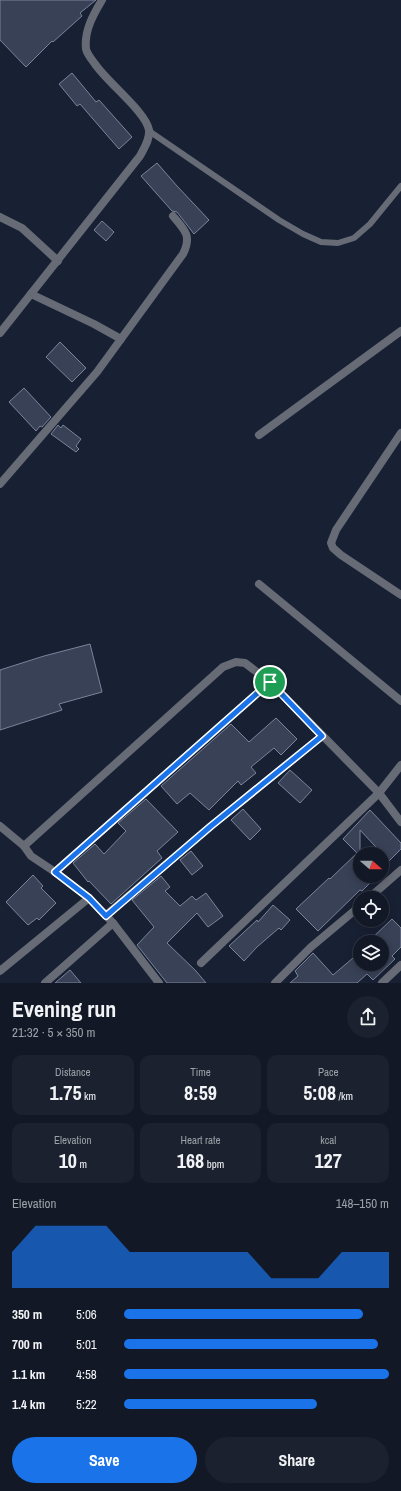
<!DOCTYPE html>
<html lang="en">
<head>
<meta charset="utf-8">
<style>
  :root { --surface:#121826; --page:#1b212e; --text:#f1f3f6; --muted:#9ca0a7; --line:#313743; --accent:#1a73e8 }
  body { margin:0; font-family:"Archivo Narrow",sans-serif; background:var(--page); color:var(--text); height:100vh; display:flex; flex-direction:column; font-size:15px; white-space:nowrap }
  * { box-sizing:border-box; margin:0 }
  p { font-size:13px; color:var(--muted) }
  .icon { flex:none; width:22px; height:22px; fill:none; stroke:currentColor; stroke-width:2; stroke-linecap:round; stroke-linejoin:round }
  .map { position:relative; height:983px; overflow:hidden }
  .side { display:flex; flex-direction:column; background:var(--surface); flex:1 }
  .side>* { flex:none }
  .needle { width:26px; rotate:110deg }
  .tools { position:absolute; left:353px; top:847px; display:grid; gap:8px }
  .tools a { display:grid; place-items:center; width:36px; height:36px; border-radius:50%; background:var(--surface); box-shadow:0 2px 10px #0003,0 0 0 1px var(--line); font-size:20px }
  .pin { position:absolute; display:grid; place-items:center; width:34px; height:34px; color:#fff; margin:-17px; border:2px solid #fff; border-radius:50%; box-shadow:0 1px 4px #0007 }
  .round { display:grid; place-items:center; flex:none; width:42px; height:42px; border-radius:21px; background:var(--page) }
  .summary { display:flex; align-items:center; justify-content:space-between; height:68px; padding:0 12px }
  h1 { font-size:22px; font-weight:800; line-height:30px }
  .metrics { display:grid; grid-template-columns:repeat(3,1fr); gap:6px; height:68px; padding:4px 12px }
  .metrics div { display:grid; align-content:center; border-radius:10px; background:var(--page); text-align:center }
  .metrics b { font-size:20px; font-weight:800 }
  .metrics small { font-size:11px; font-weight:400 }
  .metrics p { font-size:11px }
  .chart { height:112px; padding:8px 12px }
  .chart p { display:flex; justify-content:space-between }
  .chart svg { width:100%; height:72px; margin-top:4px; fill:var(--accent); opacity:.7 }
  .primary-button { display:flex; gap:8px; margin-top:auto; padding:8px 12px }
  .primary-button a { flex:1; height:46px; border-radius:24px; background:var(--accent); color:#fff; font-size:16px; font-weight:800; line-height:46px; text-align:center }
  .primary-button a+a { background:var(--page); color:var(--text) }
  ul { padding:0 12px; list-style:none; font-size:13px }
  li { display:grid; grid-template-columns:64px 48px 1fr; align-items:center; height:30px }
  li i { height:10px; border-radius:5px; background:var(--accent) }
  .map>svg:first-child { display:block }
</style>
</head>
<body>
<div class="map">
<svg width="401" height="983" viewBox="0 0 401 983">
  <rect width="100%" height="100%" fill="#182033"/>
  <g fill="#384156" stroke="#7a849b">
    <path d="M0 0H96L80 13 82 16 53 42 52 41 26 67 0 40Z"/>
    <path d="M72 73 96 102 99 100 132 137 119 149 80 104 77 106 59 84Z"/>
    <path d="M157 163 177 186 209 220 194 234 177 212 172 211 141 176Z"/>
    <path d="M102 221 114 232 106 241 94 230Z"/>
    <path d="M60 342 86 368 72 382 46 357Z"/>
    <path d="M24 388 51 417 42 427 40 426 36 431 9 402Z"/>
    <path d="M58 425 61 428 63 425 81 439 76 446 79 449 76 452 51 434Z"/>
    <path d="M90 644 102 692 59 704 62 710 0 730V670L44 656Z"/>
    <path d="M276 718 297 739 281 755 274 748 251 767 256 773 241 785 238 781 209 810 190 793 177 804 161 786 231 724 249 742Z"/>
    <path d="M290 770 312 790 300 803 278 783Z"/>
    <path d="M146 799 178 832 157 851 162 858 111 904 89 881 88 882 73 863 95 844 104 854 126 831 118 823Z"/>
    <path d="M243 809 261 829 250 840 231 820Z"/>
    <path d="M370 810 401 843V849L389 861 360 830V876H377L362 891 360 890 318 931 296 909 329 878 330 879 357 853 343 839Z"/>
    <path d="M191 851 203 866 192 875 180 860Z"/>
    <path d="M33 875 43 886 41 888 56 903 39 920 37 918 28 925 6 902Z"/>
    <path d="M161 876 170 887 165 891 180 906 192 896 196 900 206 893 223 916 208 927 197 913 167 943 196 971 206 983H167L137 945 154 927 132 900Z"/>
    <path d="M273 905 290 920 281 930 279 928 257 947 244 961 229 946 257 920 258 922Z"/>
    <path d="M392 919 401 928V947L392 956 395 959 373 980 367 974 357 983H290L298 976 295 971 313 953 333 975 360 952V964H382V942H368Z"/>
    <path d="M70 970 81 983H55Z"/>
  </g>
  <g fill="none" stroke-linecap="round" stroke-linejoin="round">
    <path stroke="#666b75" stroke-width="6" d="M149 131 279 220 303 234 321 242 338 243 354 238 370 224 401 186"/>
    <g stroke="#666b75" stroke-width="8">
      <path d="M0 217 22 228 58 261"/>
      <path d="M31 294 94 324 121 339"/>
      <path d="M0 333 140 156C144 148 150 140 149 130 146 112 107 82 95 64 92 60 87 54 86 49 84 31 93 15 102 0"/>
      <path d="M401 433 336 530 331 543 333 548 341 555 401 595"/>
      <path d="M259 435 401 331"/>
      <path d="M0 484 97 372 183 254C192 236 185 230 173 216"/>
      <path d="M259 584 401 701"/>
      <path d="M0 826 24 846 31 856 55 872 89 898 113 923 159 983"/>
      <path d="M24 846 223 667 236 662 245 663 270 682 379 793 401 822"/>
      <path d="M55 872 270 682"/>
      <path d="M369 898 401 870"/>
      <path d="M106 915 211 826 322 736"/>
      <path d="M201 963 379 793 401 765"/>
      <path d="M0 971 89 898"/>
      <path d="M45 983 113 923"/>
      <path d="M275 983 311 947 360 906"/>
      <path d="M382 983 401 965"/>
    </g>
  </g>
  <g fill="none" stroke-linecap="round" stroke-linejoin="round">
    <g stroke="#fff" stroke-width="8">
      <path id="route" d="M270 682 322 736 211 826 106 916 89 898 55 872Z"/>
    </g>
    <use href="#route" stroke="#1a73e8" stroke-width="5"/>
  </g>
</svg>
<div class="tools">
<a><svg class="needle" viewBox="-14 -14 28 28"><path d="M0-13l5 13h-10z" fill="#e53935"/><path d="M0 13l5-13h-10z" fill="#9ca0a7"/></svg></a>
<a><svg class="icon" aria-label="locate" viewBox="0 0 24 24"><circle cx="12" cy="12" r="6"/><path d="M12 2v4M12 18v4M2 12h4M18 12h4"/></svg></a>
<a><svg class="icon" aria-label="layers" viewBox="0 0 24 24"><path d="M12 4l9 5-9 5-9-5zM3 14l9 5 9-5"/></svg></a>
</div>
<div class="pin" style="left:270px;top:682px;background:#1e9e55"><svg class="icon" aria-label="arrive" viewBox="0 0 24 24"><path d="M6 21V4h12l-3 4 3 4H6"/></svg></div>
</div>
<section class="side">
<div class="summary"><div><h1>Evening run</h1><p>21:32 · 5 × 350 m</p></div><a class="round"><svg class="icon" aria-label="share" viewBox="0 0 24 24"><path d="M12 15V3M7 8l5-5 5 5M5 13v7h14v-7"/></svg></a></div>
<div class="metrics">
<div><p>Distance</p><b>1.75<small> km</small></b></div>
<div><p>Time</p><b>8:59</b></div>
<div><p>Pace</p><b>5:08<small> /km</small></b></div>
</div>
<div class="metrics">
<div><p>Elevation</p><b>10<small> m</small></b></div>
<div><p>Heart rate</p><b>168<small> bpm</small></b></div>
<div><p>kcal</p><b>127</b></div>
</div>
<div class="chart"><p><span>Elevation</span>148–150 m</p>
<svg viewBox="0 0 160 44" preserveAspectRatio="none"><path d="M0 44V22L10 6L20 6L30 6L40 6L50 22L60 22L70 22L80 22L90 22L100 22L110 38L120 38L130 38L140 22L150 22L160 22V44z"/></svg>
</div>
<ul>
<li><b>350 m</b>5:06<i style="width:90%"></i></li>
<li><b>700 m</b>5:01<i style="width:96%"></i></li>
<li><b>1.1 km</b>4:58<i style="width:100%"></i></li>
<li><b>1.4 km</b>5:22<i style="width:73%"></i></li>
</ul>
<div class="primary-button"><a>Save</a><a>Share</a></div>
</section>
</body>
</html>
